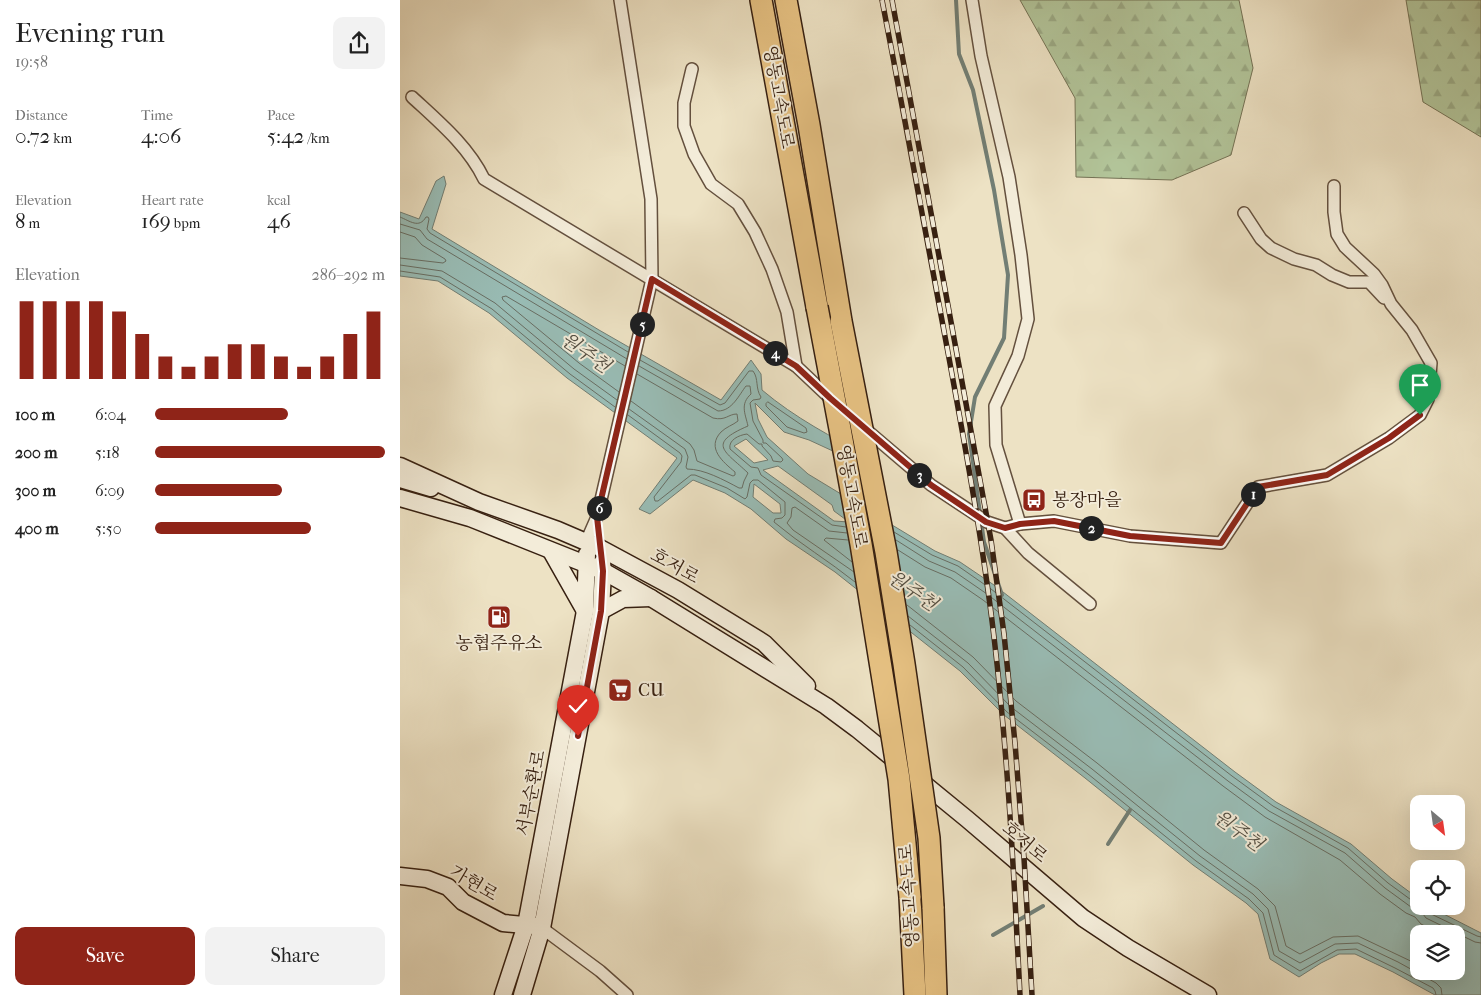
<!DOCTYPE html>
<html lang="en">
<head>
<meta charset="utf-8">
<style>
  :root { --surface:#fff; --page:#f2f2f2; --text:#222; --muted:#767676; --accent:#8f2418 }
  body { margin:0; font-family:"IM FELL French Canon","Noto Serif KR",serif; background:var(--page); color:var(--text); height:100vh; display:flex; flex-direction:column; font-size:19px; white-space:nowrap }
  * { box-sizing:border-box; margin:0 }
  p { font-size:16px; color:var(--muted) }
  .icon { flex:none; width:28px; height:28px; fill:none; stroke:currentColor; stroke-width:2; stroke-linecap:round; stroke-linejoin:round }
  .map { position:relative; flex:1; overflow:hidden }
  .drawer { display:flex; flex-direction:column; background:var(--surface); width:400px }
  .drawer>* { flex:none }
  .needle { width:32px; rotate:151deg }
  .tools { position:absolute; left:1010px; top:795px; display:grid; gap:10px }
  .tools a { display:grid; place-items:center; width:55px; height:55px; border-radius:10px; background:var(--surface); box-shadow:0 5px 20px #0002; font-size:25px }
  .pin { position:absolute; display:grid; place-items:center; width:42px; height:42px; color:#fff; margin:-51px -21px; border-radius:50% 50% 50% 0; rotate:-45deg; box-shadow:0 0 5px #0007 }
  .pin .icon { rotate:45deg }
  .km { position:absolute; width:25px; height:25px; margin:-12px; border-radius:50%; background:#222; color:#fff; font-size:14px; line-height:25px; text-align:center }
  .round { display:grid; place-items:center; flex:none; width:52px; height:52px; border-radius:10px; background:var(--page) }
  .head { display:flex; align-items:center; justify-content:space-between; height:85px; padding:0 15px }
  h1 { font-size:28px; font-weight:600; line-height:38px }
  .figures { display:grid; grid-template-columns:repeat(3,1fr); gap:8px; height:85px; padding:5px 15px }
  .figures div { display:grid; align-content:center }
  .figures b { font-size:21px; font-weight:600 }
  .figures small { font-size:14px; font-weight:400 }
  .figures p { font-size:14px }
  .chart { height:140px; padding:10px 15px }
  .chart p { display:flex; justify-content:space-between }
  .chart svg { width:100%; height:90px; margin-top:5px; stroke:var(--accent); stroke-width:6 }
  .cta { display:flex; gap:10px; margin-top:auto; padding:10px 15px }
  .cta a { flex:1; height:58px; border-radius:10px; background:var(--accent); color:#fff; font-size:20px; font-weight:600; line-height:58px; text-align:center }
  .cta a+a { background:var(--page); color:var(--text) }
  ul { padding:0 15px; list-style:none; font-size:16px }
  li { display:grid; grid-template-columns:80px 60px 1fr; align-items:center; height:38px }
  li i { height:12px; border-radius:6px; background:var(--accent) }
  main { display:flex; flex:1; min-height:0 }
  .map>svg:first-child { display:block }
</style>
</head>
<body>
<main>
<section class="drawer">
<div class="head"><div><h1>Evening run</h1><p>19:58</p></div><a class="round"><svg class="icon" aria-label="share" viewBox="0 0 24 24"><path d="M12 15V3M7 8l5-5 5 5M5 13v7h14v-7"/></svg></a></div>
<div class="figures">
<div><p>Distance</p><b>0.72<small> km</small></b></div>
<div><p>Time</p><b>4:06</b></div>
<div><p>Pace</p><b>5:42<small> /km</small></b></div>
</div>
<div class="figures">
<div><p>Elevation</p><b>8<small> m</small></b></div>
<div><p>Heart rate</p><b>169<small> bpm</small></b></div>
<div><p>kcal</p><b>46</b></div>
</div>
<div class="chart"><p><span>Elevation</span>286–292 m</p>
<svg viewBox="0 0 160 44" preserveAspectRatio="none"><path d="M5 44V6M15 44V6M25 44V6M35 44V6M45 44V11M55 44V22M65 44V33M75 44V38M85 44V33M95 44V27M105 44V27M115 44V33M125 44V38M135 44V33M145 44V22M155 44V11"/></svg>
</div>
<ul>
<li><b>100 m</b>6:04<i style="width:58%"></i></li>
<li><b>200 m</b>5:18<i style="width:100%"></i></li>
<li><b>300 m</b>6:09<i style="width:55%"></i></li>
<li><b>400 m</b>5:50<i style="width:68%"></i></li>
</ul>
<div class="cta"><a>Save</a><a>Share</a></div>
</section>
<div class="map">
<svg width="1081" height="995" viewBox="0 0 1081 995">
  <defs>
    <pattern id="forest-firs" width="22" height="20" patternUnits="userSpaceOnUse" patternTransform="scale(1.25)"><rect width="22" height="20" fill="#b2c499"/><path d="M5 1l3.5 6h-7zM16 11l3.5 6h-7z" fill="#9aa883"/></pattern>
  </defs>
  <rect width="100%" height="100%" fill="#ede2c4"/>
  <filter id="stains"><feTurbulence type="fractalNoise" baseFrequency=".004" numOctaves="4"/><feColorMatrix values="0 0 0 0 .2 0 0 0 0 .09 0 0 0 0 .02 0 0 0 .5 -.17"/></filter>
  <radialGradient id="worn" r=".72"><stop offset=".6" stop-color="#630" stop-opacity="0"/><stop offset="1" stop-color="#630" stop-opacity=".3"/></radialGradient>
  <g fill="url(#forest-firs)" stroke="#747255">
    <path d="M620 0H839L853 68 831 155 772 180 676 177 675 98Z"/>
    <path d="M1006 0H1081V137L1023 102Z"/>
  </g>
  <path fill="#99bdb6" stroke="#727e74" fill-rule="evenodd" d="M44 176 46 184 32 229 199 330 321 400 351 360 361 374 362 390C395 418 432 437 469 457L435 452 409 440 384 432 355 403 358 419 367 437 408 474 535 551 560 562 594 585 835 772 876 802 951 844 992 879 1019 899V906H1028L1081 933V995H1035L993 972 955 954H939L921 963 899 977 870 959 858 914 846 903 793 865 685 778 604 715 560 671 435 572 386 539 351 509 325 493 293 480 250 514 239 509 277 458 167 378 89 313 38 281 0 276V212L19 219 36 181ZM346 439 368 460 354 463 334 446ZM378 466 432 505 434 511 449 522 434 521 363 470ZM354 484 380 504 381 513H373L353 497ZM1019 934H1056V971H1019Z"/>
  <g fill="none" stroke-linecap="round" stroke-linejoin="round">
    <g stroke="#686e64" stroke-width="1">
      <path d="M0 217C10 221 19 229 26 217H28L29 219 27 229 30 233 228 352"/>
      <path d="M0 224 20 230 27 239 227 359"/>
      <path d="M0 232 15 237 22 245 45 259 46 261 43 263 0 258"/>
      <path d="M0 265 42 271 95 303 174 369 217 400"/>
      <path d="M0 271 40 277 92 309 170 374 215 407"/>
      <path d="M240 360 320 405 325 403 349 371H353C359 379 355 388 361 397L360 399 353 400 350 403 353 421 363 440V443H366L382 458 383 460 381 462 373 461 371 456 362 446V444H359L347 434C339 435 328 440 330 449L351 467 358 468 361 475 432 525 446 527"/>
      <path d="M219 392 179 363 103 300 102 297 106 296 225 366"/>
      <path d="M231 401 290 444 294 450 297 461 333 476 335 475V472C323 462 306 448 321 432 326 427 333 425 338 421L337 414C328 414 326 421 313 418L237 374"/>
      <path d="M368 402 406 428 407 432 404 433 387 427 366 406V404Z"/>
      <path d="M229 409 285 449 288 457 286 467 287 469C304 469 324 480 339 488H342L344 481 348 473C325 451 306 444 348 426 345 413 340 404 351 394L350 386H346C339 395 332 411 318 411L239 366"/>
      <path d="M228 415 280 453 282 456 281 462 254 497 255 501H258L291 475H295L327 488 345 499 347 497 350 483 353 480H358L385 502V515L382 518 375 519 374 522C400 544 429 561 455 582"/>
      <path d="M494 532 532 555 558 566 591 589 832 776 873 806 948 848 988 883 1014 902 1019 903"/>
      <path d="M447 533 429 531 395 507 392 508 391 517 387 523 393 530 454 572"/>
      <path d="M448 540 426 538 424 540 452 562"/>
      <path d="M496 540 529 561 555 572 587 594 828 781 869 811 945 853 985 888 1011 907 1020 910 1026 918 1075 942 1081 943"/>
      <path d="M498 550 525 567 551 578 583 600 823 786 865 817 940 860 980 894 1006 913 1015 917 1021 924 1040 934"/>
      <path d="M507 605 573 657 616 701 697 763 804 850 858 889 875 906 886 946 900 954 933 937 958 936 1019 965"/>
      <path d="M508 616 568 663 611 707 692 769 800 856 853 894 868 909 879 951 900 963 935 944 958 943 998 962 1036 983 1041 988 1042 995"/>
      <path d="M510 625 563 667 607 712 688 774 796 861 849 899 863 913 874 955 900 971 937 950 956 949 995 968 1033 988 1035 991 1036 995"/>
      <path d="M1026 906 1027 910 1029 913 1077 936 1081 937"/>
    </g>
    <g stroke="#727e74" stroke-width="4">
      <path d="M556 0 559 54 573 90 594 190 608 275 604 338 575 397 569 434 580 513"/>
      <path d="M581 520 584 542 602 595"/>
      <path d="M708 844 730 810"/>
      <path d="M593 935 643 906"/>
    </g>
    <g stroke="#64503e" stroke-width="14">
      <g id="street">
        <path d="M572 0 581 56 609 177 621 255 628 319 618 356 595 406 596 445 620 524"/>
        <path d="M292 69 284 103V126L294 154 311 184 338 204 355 232 372 269 387 312 396 366"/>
        <path d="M12 97C39 122 68 146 84 179L396 366 432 400"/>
        <path d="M844 213 861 239 871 248 894 259 916 265 932 275 949 282H969L984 298"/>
        <path d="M463 427 531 485 587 522 605 528 620 524 654 521 730 536 821 543 858 487 927 475 989 438 1020 415 1028 399 1031 363 1012 330 991 304 982 285 974 274 945 247 937 234 934 212V186"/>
        <path d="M605 528 628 553 690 604"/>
        <path d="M186 542 197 517 252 279 251 199 220 0"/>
        <path d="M142 928 200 971 227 995"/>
      </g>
    </g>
    <g stroke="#372011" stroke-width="19">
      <g id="secondary">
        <path d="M0 466 79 502 158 530 200 548 278 590 364 643 407 686"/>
        <path d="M0 479 31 488"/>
        <path d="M0 498 70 518 203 571 251 598 426 706 457 729 567 819 683 918 728 948 808 995"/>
        <path d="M151 551 185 611"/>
        <path d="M201 611 223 599 251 598"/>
        <path d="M0 876 27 879 48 887 63 902 103 923 135 926"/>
        <path d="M103 995 126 925 185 611 187 554"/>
        <path d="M122 995 142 928 201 611 203 571 202 563"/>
      </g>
    </g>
    <g stroke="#372011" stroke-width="24">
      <g id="highway">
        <path d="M361 0 417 307"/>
        <path d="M386 0 409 125 441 321"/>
        <path d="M510 897 515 995"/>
        <path d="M533 907 536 995"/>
      </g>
    </g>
    <use href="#street" stroke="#f3ecd9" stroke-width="11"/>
    <use href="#secondary" stroke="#f3ecd9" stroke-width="16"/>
    <use href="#highway" stroke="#e6c182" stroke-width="21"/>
    <g stroke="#372011" stroke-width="5.5">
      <g id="rail">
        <path d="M482 0C505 119 527 238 549 358 566 451 583 544 594 637 608 756 614 876 620 995"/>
        <path d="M492 0 591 540 604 634 615 743 624 858 632 995"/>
      </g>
    </g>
    <use href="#rail" stroke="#f3ecd9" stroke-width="4" stroke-dasharray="11" stroke-linecap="butt"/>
    <g stroke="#372011" stroke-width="24" stroke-linecap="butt">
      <g id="highway-bridge">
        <path d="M417 307 440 429 461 544 499 779 510 897"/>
        <path d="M441 321 486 552 504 664 529 838 533 907"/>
      </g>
    </g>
    <use href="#highway-bridge" stroke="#e6c182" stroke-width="21"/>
  </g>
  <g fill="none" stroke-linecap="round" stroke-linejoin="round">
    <g stroke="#fff" stroke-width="10">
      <path id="route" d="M178 736 201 611 203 571 197 517 252 279 396 366 430 398 531 485 586 522 605 528 620 524 654 521 730 536 821 543 858 487 927 475 989 438 1020 415"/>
    </g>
    <use href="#route" stroke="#8f2418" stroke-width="6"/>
  </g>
  <defs>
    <g id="bus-square" transform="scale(1.25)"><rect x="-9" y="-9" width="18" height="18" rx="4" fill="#8f2418" stroke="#f3ecd9"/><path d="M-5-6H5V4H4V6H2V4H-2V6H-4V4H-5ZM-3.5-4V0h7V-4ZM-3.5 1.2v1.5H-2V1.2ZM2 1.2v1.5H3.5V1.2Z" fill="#fff"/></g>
    <g id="fuel-square" transform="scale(1.25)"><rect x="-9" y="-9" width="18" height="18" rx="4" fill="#8f2418" stroke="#f3ecd9"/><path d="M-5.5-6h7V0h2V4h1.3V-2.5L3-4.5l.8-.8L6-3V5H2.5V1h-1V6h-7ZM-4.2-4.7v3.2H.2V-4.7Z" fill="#fff"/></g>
    <g id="supermarket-square" transform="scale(1.25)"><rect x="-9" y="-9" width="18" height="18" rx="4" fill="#8f2418" stroke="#f3ecd9"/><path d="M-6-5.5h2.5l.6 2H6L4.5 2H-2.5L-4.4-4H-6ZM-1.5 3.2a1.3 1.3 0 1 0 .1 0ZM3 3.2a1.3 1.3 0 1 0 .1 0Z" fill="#fff"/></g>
  </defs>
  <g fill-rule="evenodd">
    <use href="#bus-square" x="634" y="500"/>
    <use href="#fuel-square" x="99" y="617"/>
    <use href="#supermarket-square" x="220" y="690"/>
  </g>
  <g text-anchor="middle" stroke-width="4" stroke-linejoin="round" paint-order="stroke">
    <g font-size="18" fill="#372011" stroke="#f3ecd9">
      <text transform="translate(379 97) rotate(80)" y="6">영동고속도로</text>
      <text transform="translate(452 496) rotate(80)" y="6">영동고속도로</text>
      <text transform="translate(275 566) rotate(29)" y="6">호저로</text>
      <text transform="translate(131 793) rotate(-79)" y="6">서부순환로</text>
      <text transform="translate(625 842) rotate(40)" y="6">호저로</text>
      <text transform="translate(74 883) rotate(31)" y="6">가현로</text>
      <text transform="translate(509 896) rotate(-94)" y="6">영동고속도로</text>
    </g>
    <g font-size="18" fill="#372011" stroke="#f3ecd9" text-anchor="start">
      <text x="652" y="506">봉장마을</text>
      <text x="99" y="649" text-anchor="middle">농협주유소</text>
      <text x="238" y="696">CU</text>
    </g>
    <g font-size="19" font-style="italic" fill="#544f43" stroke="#f3ecd9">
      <text transform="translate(186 352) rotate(35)" y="7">원주천</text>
      <text transform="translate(513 590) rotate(35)" y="7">원주천</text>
      <text transform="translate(839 830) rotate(36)" y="7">원주천</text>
    </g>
  </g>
  <rect width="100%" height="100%" filter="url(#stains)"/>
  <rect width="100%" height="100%" fill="url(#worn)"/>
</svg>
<div class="tools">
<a><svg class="needle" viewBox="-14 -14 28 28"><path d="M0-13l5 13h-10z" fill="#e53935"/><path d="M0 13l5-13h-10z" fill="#767676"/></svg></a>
<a><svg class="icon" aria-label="locate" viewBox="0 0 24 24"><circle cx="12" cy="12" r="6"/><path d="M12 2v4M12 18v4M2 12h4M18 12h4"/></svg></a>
<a><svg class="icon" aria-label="layers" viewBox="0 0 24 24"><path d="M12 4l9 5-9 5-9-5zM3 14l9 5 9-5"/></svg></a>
</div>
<div class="pin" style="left:1020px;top:415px;background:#1e9e55"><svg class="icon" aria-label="arrive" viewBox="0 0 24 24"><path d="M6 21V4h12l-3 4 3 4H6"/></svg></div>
<div class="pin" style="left:178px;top:736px;background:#d93025"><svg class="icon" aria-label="check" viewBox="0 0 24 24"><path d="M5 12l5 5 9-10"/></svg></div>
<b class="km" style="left:853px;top:494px">1</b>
<b class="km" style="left:691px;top:528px">2</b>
<b class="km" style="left:519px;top:475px">3</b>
<b class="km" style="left:375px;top:353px">4</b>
<b class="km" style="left:242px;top:324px">5</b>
<b class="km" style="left:199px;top:508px">6</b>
</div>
</main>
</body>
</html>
